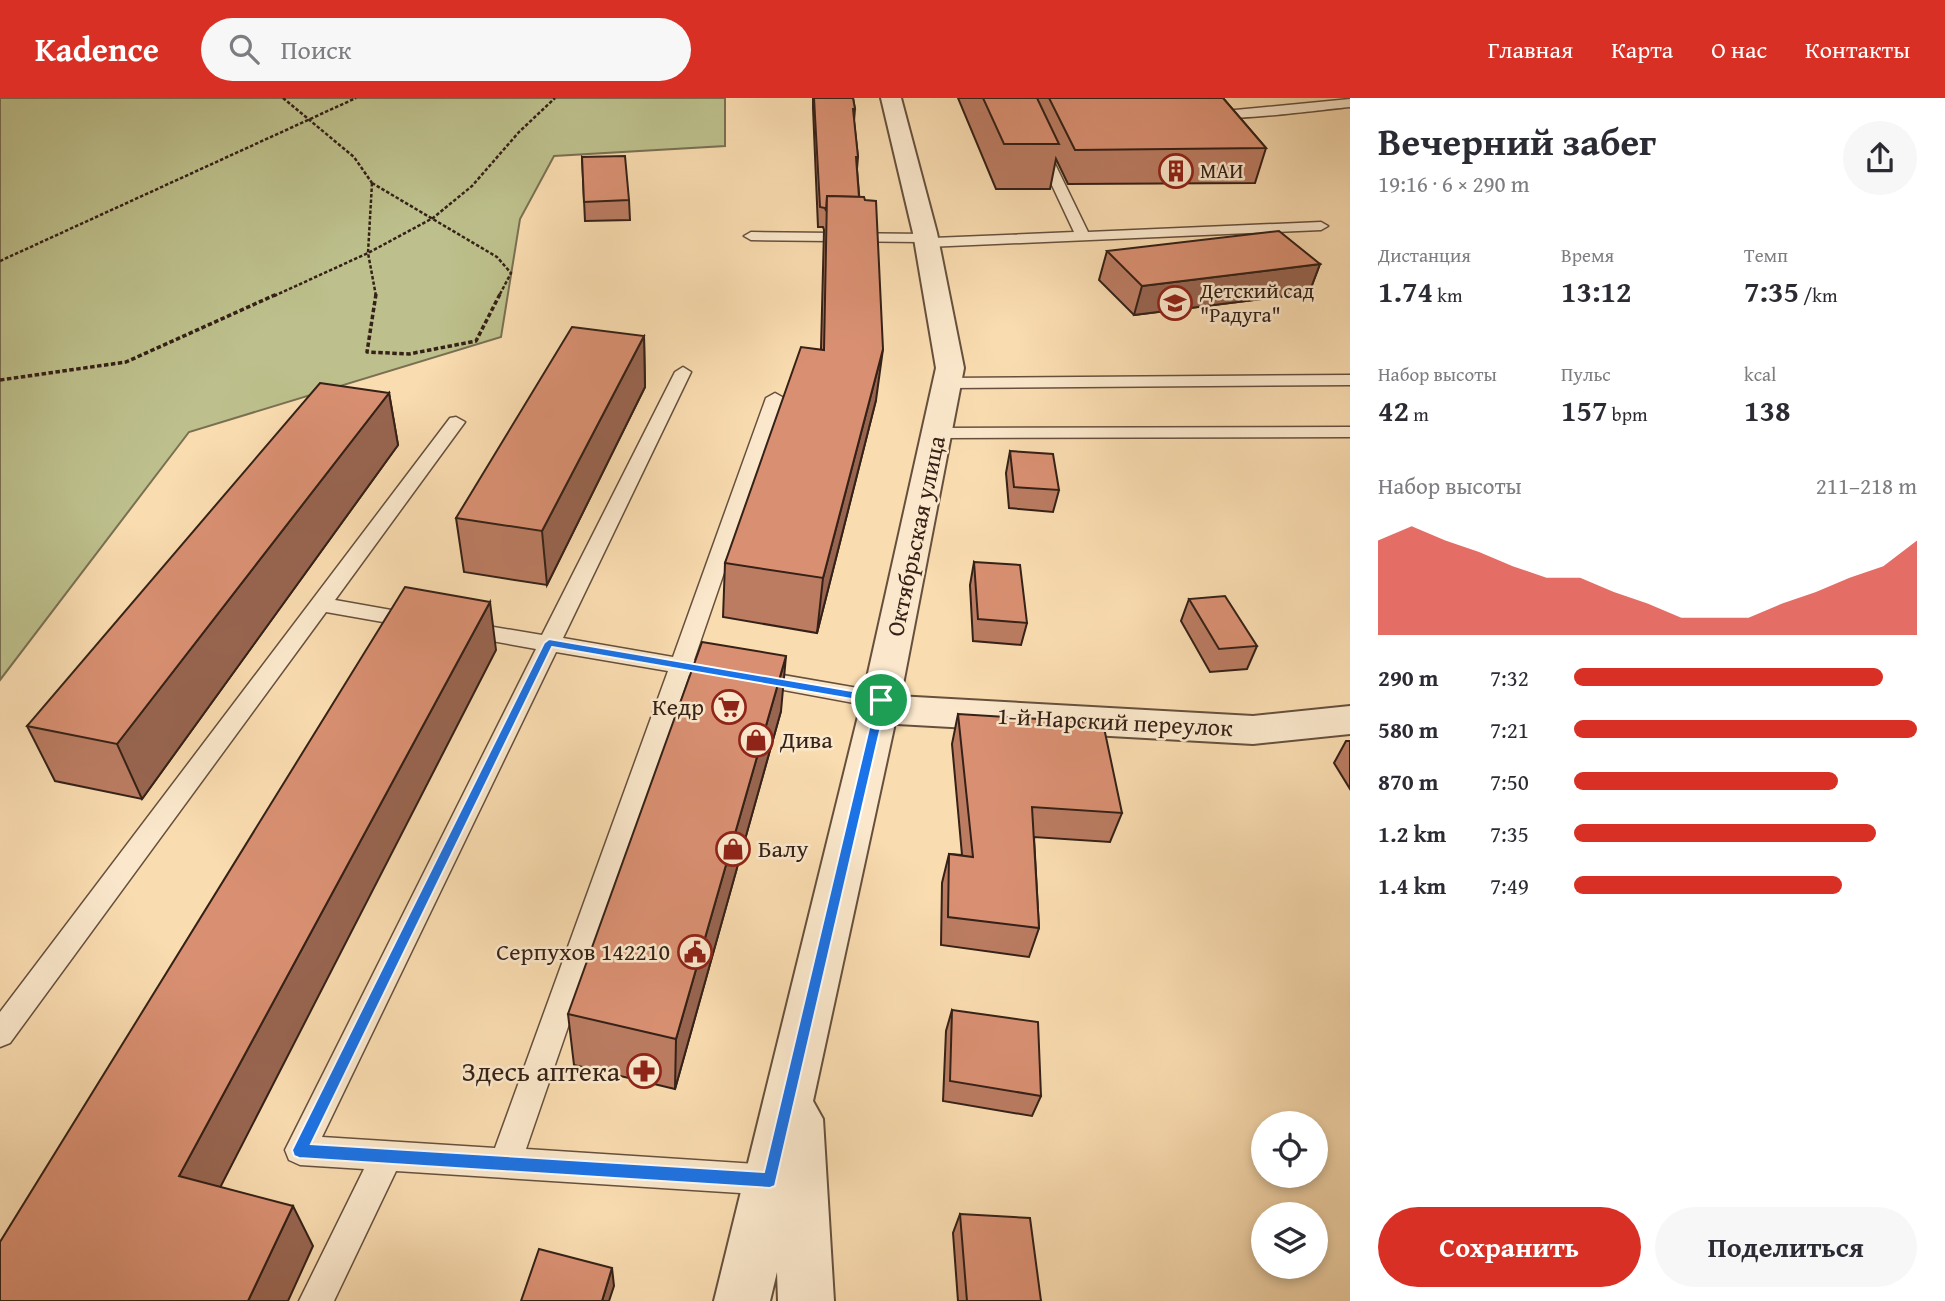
<!DOCTYPE html>
<html lang="ru">
<head>
<meta charset="utf-8">
<style>
  :root { --surface:#fff; --page:#f7f7f7; --text:#2b2b33; --muted:#7c7c81; --accent:#d93025 }
  body { margin:0; font-family:"Gentium Book Plus",serif; background:var(--page); color:var(--text); height:100vh; display:flex; flex-direction:column; font-size:26px; white-space:nowrap }
  * { box-sizing:border-box; margin:0 }
  p { font-size:23px; color:var(--muted) }
  .icon { flex:none; width:38px; height:38px; fill:none; stroke:currentColor; stroke-width:2; stroke-linecap:round; stroke-linejoin:round }
  .map { position:relative; flex:1; overflow:hidden }
  .drawer { display:flex; flex-direction:column; background:var(--surface); width:595px }
  .drawer>* { flex:none }
  .buttons { position:absolute; left:1251px; top:1013px; display:grid; gap:14px }
  .buttons a { display:grid; place-items:center; width:77px; height:77px; border-radius:50%; background:var(--surface); box-shadow:0 4px 10px #0003; font-size:35px }
  .pin { position:absolute; display:grid; place-items:center; width:60px; height:60px; color:#fff; margin:-30px; border:4px solid #fff; border-radius:50%; box-shadow:0 2px 7px #0007 }
  .round { display:grid; place-items:center; flex:none; width:74px; height:74px; border-radius:37px; background:var(--page) }
  .overview { display:flex; align-items:center; justify-content:space-between; height:119px; padding:0 28px }
  h1 { font-size:38px; font-weight:800; line-height:52px }
  .figures { display:grid; grid-template-columns:repeat(3,1fr); gap:10px; height:119px; padding:7px 28px }
  .figures div { display:grid; align-content:center }
  .figures b { font-size:30px; font-weight:800 }
  .figures small { font-size:19px; font-weight:400 }
  .figures p { font-size:19px }
  .chart { height:196px; padding:14px 28px }
  .chart p { display:flex; justify-content:space-between }
  .chart svg { width:100%; height:126px; margin-top:7px; fill:var(--accent); opacity:.7 }
  .button { display:flex; gap:14px; margin-top:auto; padding:14px 28px }
  .button a { flex:1; height:80px; border-radius:42px; background:var(--accent); color:#fff; font-size:28px; font-weight:800; line-height:80px; text-align:center }
  .button a+a { background:var(--page); color:var(--text) }
  ul { padding:0 28px; list-style:none; font-size:23px }
  li { display:grid; grid-template-columns:112px 84px 1fr; align-items:center; height:52px }
  li i { height:18px; border-radius:9px; background:var(--accent) }
  header { display:flex; align-items:center; gap:42px; box-sizing:border-box; height:98px; padding:0 35px; background:var(--accent); color:#fff }
  header strong { font-size:33px }
  nav { display:flex; gap:38px; margin-inline-start:auto; font-size:24px }
  .search { width:490px; height:63px; background:var(--page); display:flex; align-items:center; gap:18px; box-sizing:border-box; padding:0 24px; border-radius:38px; color:var(--muted); font-size:26px }
  main { display:flex; flex:1; min-height:0 }
  .map>svg:first-child { display:block }
</style>
</head>
<body>
<header>
<strong>Kadence</strong>
<div class="search"><svg class="icon" aria-label="search" viewBox="0 0 24 24"><circle cx="10" cy="10" r="6"/><path d="M15 15l6 6"/></svg>Поиск</div>
<nav><a>Главная</a><a>Карта</a><a>О нас</a><a>Контакты</a></nav>
</header>
<main>
<div class="map">
<svg width="1350" height="1203" viewBox="0 0 1350 1203">
  <rect width="100%" height="100%" fill="#f9dcb0"/>
  <filter id="stains"><feTurbulence type="fractalNoise" baseFrequency=".00286" numOctaves="4"/><feColorMatrix values="0 0 0 0 .2 0 0 0 0 .09 0 0 0 0 .02 0 0 0 .5 -.17"/></filter>
  <radialGradient id="worn" r=".72"><stop offset=".6" stop-color="#630" stop-opacity="0"/><stop offset="1" stop-color="#630" stop-opacity=".3"/></radialGradient>
  <path fill="#bdc08c" stroke="#797052" stroke-width="2" d="M0 0H725V48L554 58 520 121 501 239 189 334 0 582Z"/>
  <g fill="none" stroke-linecap="round" stroke-linejoin="round">
    <g stroke="#66503d" stroke-width="3">
      <g id="service">
        <path d="M1011 0H1023L1088 134 1321 124 1328 128 1321 132 927 149 920 144 751 142 744 138 751 134 926 136 933 140 1074 134Z"/>
        <path d="M1350 1V9C1325 11 1214 27 1200 16L1206 12H1235Z"/>
        <path d="M683 269 691 274 563 540 673 559 766 300 775 295 784 300 694 562 701 565 704 570 701 575 689 577 526 1051 770 1067 781 1071 786 1082 781 1093 770 1097 396 1073 334 1203H299L364 1071 300 1067 289 1062 285 1052 536 551 464 538 456 536 453 531 456 526 464 524 542 537 675 274ZM556 554 668 573 495 1050 322 1039Z"/>
        <path d="M1350 277V287L947 290 938 285 947 280Z"/>
        <path d="M456 319 465 324 335 502 425 518 428 523 425 528 417 530 326 514 10 945 0 949V914L450 320Z"/>
        <path d="M1350 329V339L938 340 929 335 938 330Z"/>
        <path d="M754 572 881 594 889 596 892 602 889 608 881 610 746 585 743 580 746 575Z"/>
      </g>
    </g>
    <g stroke="#66503d" stroke-width="4">
      <path id="minor" d="M879 597 1253 618 1350 608V636L1253 646 879 625 865 621 860 611 865 601Z"/>
    </g>
    <g stroke="#66503d" stroke-width="4">
      <path id="tertiary" d="M881 0H901L937 135 964 270 900 602 813 1003 823 1021 834 1203H778L777 1174 770 1203H714L862 602 936 270 913 135Z"/>
    </g>
    <g stroke="#352117" stroke-width="2.5" stroke-dasharray="3.5 2" stroke-linecap="butt">
      <path d="M283 0 354 59 372 85"/>
      <path d="M372 85 497 159 511 175 499 198"/>
      <path d="M372 85 368 155 376 198"/>
      <path d="M0 163 356 0"/>
      <path d="M274 198 368 155 433 120 472 88 519 34 555 0"/>
    </g>
    <g stroke="#352117" stroke-width="3.5" stroke-dasharray="4.5 2.5" stroke-linecap="butt">
      <path d="M376 196 367 254 409 256 476 243 500 196"/>
      <path d="M0 282 126 264 277 196"/>
    </g>
    <use href="#service" fill="#fbe8cc" fill-rule="evenodd"/>
    <use href="#minor" fill="#fbe8cc" fill-rule="evenodd"/>
    <use href="#tertiary" fill="#fbe8cc" fill-rule="evenodd"/>
  </g>
  <g fill="#bb7c62" stroke="#352117" stroke-width="2">
    <path d="M813 0H853L855 11 854 23 858 59 857 71 876 302 817 535 723 519 725 465 821 251 824 132 823 129H818L813 10Z"/>
    <path d="M958 0H1223L1266 50 1255 85 1068 86 1056 61 1050 91H996Z"/>
    <path d="M582 59 629 102 630 122 585 123Z"/>
    <path d="M1107 153 1320 166 1309 195 1134 217 1099 182Z"/>
    <path d="M644 238 645 289 547 487 464 474 456 420Z"/>
    <path d="M389 295 398 347 142 701 55 683 27 628Z"/>
    <path d="M1010 353 1059 392 1053 414 1009 410 1006 375Z"/>
    <path d="M974 464 1027 525 1021 547 973 543 970 487Z"/>
    <path d="M1189 501 1257 548 1247 571 1210 574 1181 523Z"/>
    <path d="M781 613 675 991 574 967 568 916Z"/>
    <path d="M958 616 1122 715 1110 744 1034 739 1039 830 1029 859 941 847 942 785 949 756 962 757 952 646Z"/>
    <path d="M1346 643H1350V691L1334 665Z"/>
    <path d="M952 912 1041 998 1032 1018 943 1003 946 933Z"/>
    <path d="M960 1116 1041 1203H958L953 1135Z"/>
  </g>
  <g fill="#986550" stroke="#352117" stroke-width="2">
    <path d="M1320 166 1309 195 1134 217 1142 188Z"/>
    <path d="M644 238 645 289 547 487 542 433Z"/>
    <path d="M883 251 876 302 817 535 823 480Z"/>
    <path d="M389 295 398 347 142 701 117 646Z"/>
    <path d="M490 504 496 552 205 1119 179 1078Z"/>
    <path d="M786 558 781 613 675 991 676 941Z"/>
    <path d="M293 1108 313 1148 288 1203H248Z"/>
    <path d="M612 1170 614 1188 609 1203H602Z"/>
  </g>
  <g fill="#d99072" stroke="#352117" stroke-width="2">
    <path d="M814 0H853L855 11H853L858 59H856L859 99 827 98 826 113 825 110 820 109Z"/>
    <path d="M983 0H1037L1059 46H1004Z"/>
    <path d="M1049 0H1223L1266 50 1075 52Z"/>
    <path d="M625 58 629 102 584 104 582 59Z"/>
    <path d="M827 98 864 99 865 102 876 103 883 251 823 480 725 465 801 249 824 252Z"/>
    <path d="M1279 133 1320 166 1142 188 1107 153Z"/>
    <path d="M572 229 644 238 542 433 456 420Z"/>
    <path d="M320 285 389 295 117 646 27 628Z"/>
    <path d="M1010 353 1053 356 1059 392 1014 389Z"/>
    <path d="M974 464 1020 467 1027 525 978 521Z"/>
    <path d="M405 489 490 504 179 1078 293 1108 248 1203H0V1144Z"/>
    <path d="M1225 498 1257 548 1219 551 1189 501Z"/>
    <path d="M702 544 786 558 676 941 568 916Z"/>
    <path d="M958 616 1103 625 1122 715 1032 709 1039 830 948 819 949 756 973 759Z"/>
    <path d="M952 912 1038 924 1041 998 950 983Z"/>
    <path d="M960 1116 1030 1120 1041 1203H967Z"/>
    <path d="M539 1151 612 1170 602 1203H521Z"/>
  </g>
  <path fill="#1a73e8" stroke="#fff" stroke-width="2" fill-rule="evenodd" d="M549 541 881 598 887 602 775 1088 770 1090 299 1060 294 1058 292 1052 544 545ZM552 549 875 605 764 1074 311 1046Z"/>
  <defs>
    <g id="building-ring" transform="scale(1.75)"><circle r="9.5" fill="#fbe8cc" stroke="#8f2418" stroke-width="1.5"/><path d="M-4-6H4V6H1V3H-1V6H-4ZM-2.5-4.3h1.7v1.8h-1.7ZM.8-4.3h1.7v1.8H.8ZM-2.5-1h1.7V.8h-1.7ZM.8-1h1.7V.8H.8Z" fill="#8f2418"/></g>
    <g id="school-ring" transform="scale(1.75)"><circle r="9.5" fill="#fbe8cc" stroke="#8f2418" stroke-width="1.5"/><path d="M0-5L7-2L0 1L-7-2ZM-4 1L0 2.5L4 1V4Q0 6-4 4Z" fill="#8f2418"/></g>
    <g id="supermarket-ring" transform="scale(1.75)"><circle r="9.5" fill="#fbe8cc" stroke="#8f2418" stroke-width="1.5"/><path d="M-6-5.5h2.5l.6 2H6L4.5 2H-2.5L-4.4-4H-6ZM-1.5 3.2a1.3 1.3 0 1 0 .1 0ZM3 3.2a1.3 1.3 0 1 0 .1 0Z" fill="#8f2418"/></g>
    <g id="shop-ring" transform="scale(1.75)"><circle r="9.5" fill="#fbe8cc" stroke="#8f2418" stroke-width="1.5"/><path d="M-5-2.5h2.3a2.7 3.5 0 0 1 5.4 0H5L5.5 6h-11ZM-1.5-2.5h3a1.5 2.3 0 0 0-3 0Z" fill="#8f2418"/></g>
    <g id="civic-ring" transform="scale(1.75)"><circle r="9.5" fill="#fbe8cc" stroke="#8f2418" stroke-width="1.5"/><path d="M-.6-6.5H3V-4.5H.6V-3L4-1V1h2V6H-6V1h2V-1L-.6-3ZM-1.2 2.5V6h2.4V2.5Z" fill="#8f2418"/></g>
    <g id="pharmacy-ring" transform="scale(1.75)"><circle r="9.5" fill="#fbe8cc" stroke="#8f2418" stroke-width="1.5"/><path d="M-2-6h4v4h4v4h-4v4h-4v-4h-4v-4h4Z" fill="#8f2418"/></g>
  </defs>
  <g fill-rule="evenodd">
    <use href="#building-ring" x="1176" y="73"/>
    <use href="#school-ring" x="1175" y="205"/>
    <use href="#supermarket-ring" x="729" y="609"/>
    <use href="#shop-ring" x="756" y="642"/>
    <use href="#shop-ring" x="733" y="751"/>
    <use href="#civic-ring" x="695" y="854"/>
    <use href="#pharmacy-ring" x="644" y="973"/>
  </g>
  <g text-anchor="middle" stroke-width="5" stroke-linejoin="round" paint-order="stroke">
    <g font-size="21" fill="#352117" stroke="#fbe8cc" text-anchor="start">
      <text x="1200" y="80">МАИ</text>
      <text x="1200" y="200">Детский сад<tspan x="1200" dy="24">"Радуга"</tspan></text>
    </g>
    <g font-size="24" fill="#352117" stroke="#fbe8cc">
      <text transform="translate(916 438) rotate(-78)" y="8">Октябрьская улица</text>
      <text transform="translate(1115 624) rotate(3)" y="8">1-й Нарский переулок</text>
    </g>
    <g font-size="24" fill="#352117" stroke="#fbe8cc" text-anchor="end">
      <text x="704" y="617">Кедр</text>
      <text x="780" y="650" text-anchor="start">Дива</text>
      <text x="758" y="759" text-anchor="start">Балу</text>
      <text x="670" y="862">Серпухов 142210</text>
    </g>
    <g font-size="28" fill="#352117" stroke="#fbe8cc" text-anchor="end">
      <text x="620" y="983">Здесь аптека</text>
    </g>
  </g>
  <rect width="100%" height="100%" filter="url(#stains)"/>
  <rect width="100%" height="100%" fill="url(#worn)"/>
</svg>
<div class="buttons">
<a><svg class="icon" aria-label="locate" viewBox="0 0 24 24"><circle cx="12" cy="12" r="6"/><path d="M12 2v4M12 18v4M2 12h4M18 12h4"/></svg></a>
<a><svg class="icon" aria-label="layers" viewBox="0 0 24 24"><path d="M12 4l9 5-9 5-9-5zM3 14l9 5 9-5"/></svg></a>
</div>
<div class="pin" style="left:881px;top:602px;background:#1e9e55"><svg class="icon" aria-label="arrive" viewBox="0 0 24 24"><path d="M6 21V4h12l-3 4 3 4H6"/></svg></div>
</div>
<section class="drawer">
<div class="overview"><div><h1>Вечерний забег</h1><p>19:16 · 6 × 290 m</p></div><a class="round"><svg class="icon" aria-label="share" viewBox="0 0 24 24"><path d="M12 15V3M7 8l5-5 5 5M5 13v7h14v-7"/></svg></a></div>
<div class="figures">
<div><p>Дистанция</p><b>1.74<small> km</small></b></div>
<div><p>Время</p><b>13:12</b></div>
<div><p>Темп</p><b>7:35<small> /km</small></b></div>
</div>
<div class="figures">
<div><p>Набор высоты</p><b>42<small> m</small></b></div>
<div><p>Пульс</p><b>157<small> bpm</small></b></div>
<div><p>kcal</p><b>138</b></div>
</div>
<div class="chart"><p><span>Набор высоты</span>211–218 m</p>
<svg viewBox="0 0 160 44" preserveAspectRatio="none"><path d="M0 44V11L10 6L20 11L30 15L40 20L50 24L60 24L70 29L80 33L90 38L100 38L110 38L120 33L130 29L140 24L150 20L160 11V44z"/></svg>
</div>
<ul>
<li><b>290 m</b>7:32<i style="width:90%"></i></li>
<li><b>580 m</b>7:21<i style="width:100%"></i></li>
<li><b>870 m</b>7:50<i style="width:77%"></i></li>
<li><b>1.2 km</b>7:35<i style="width:88%"></i></li>
<li><b>1.4 km</b>7:49<i style="width:78%"></i></li>
</ul>
<div class="button"><a>Сохранить</a><a>Поделиться</a></div>
</section>
</main>
</body>
</html>
